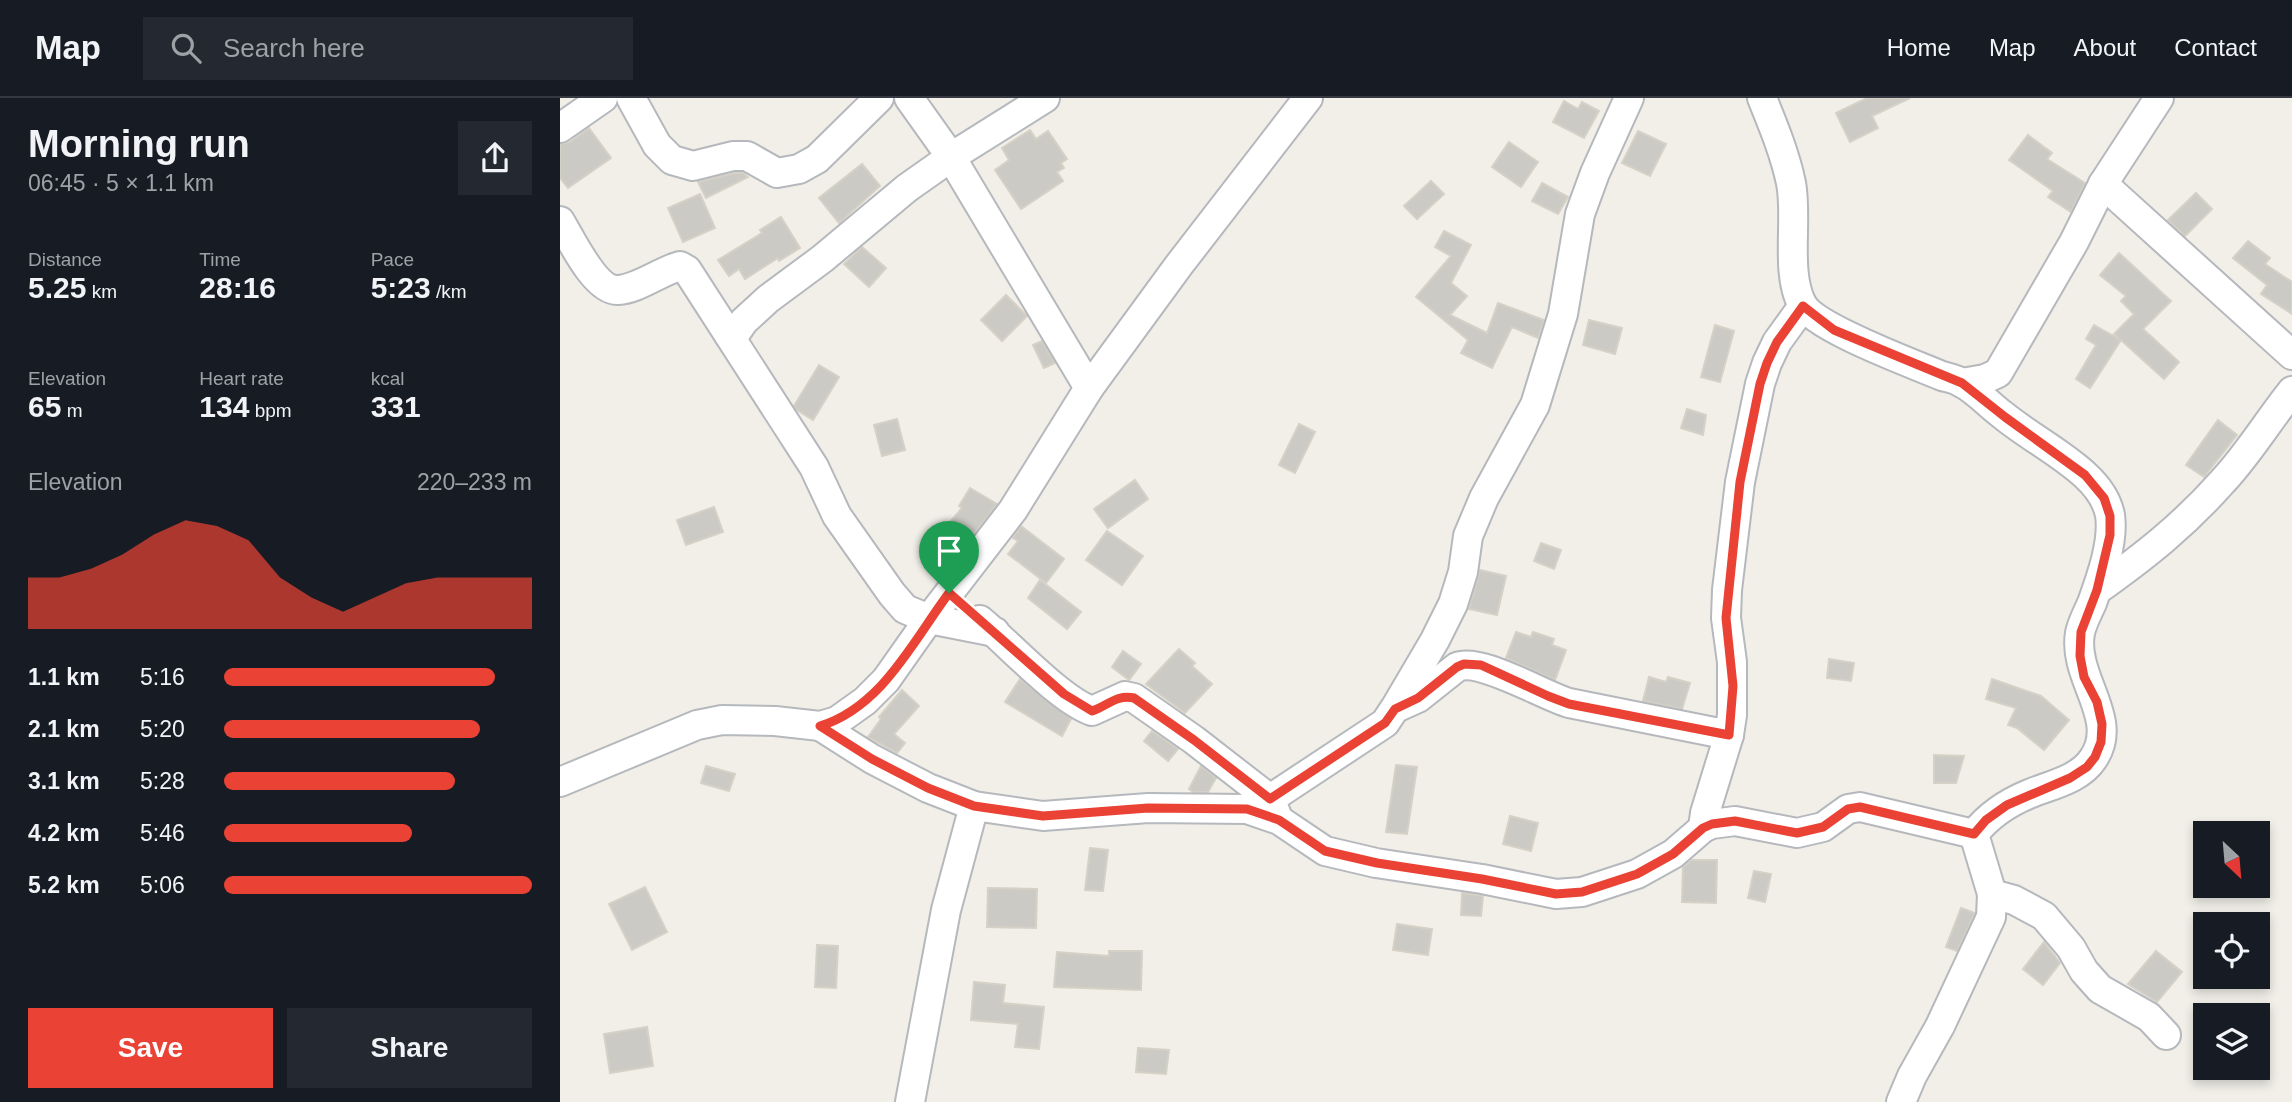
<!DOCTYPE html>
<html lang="en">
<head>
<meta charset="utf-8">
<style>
  :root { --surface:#171b24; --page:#242831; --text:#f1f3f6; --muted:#9ea1a6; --line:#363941; --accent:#ea4335 }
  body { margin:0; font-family:Helvetica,sans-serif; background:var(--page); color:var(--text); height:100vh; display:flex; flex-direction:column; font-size:26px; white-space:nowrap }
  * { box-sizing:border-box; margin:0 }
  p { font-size:23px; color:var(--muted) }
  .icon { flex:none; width:38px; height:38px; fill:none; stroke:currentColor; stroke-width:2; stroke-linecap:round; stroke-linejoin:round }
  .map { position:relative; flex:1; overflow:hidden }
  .details { display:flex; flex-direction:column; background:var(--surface); width:560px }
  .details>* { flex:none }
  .needle { width:46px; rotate:154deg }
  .fabs { position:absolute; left:1633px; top:723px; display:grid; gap:14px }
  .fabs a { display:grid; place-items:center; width:77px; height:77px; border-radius:0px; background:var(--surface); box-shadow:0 4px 10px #0003; font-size:35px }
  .pin { position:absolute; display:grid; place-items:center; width:60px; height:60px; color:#fff; margin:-72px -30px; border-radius:50% 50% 50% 0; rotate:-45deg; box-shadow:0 0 7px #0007 }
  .pin .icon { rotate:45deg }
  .round { display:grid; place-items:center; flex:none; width:74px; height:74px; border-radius:0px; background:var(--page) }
  .overview { display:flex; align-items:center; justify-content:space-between; height:119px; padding:0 28px }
  h1 { font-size:38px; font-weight:700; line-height:52px }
  .stats { display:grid; grid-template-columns:repeat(3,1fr); gap:10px; height:119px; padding:7px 28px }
  .stats div { display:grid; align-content:center }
  .stats b { font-size:30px; font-weight:700 }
  .stats small { font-size:19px; font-weight:400 }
  .stats p { font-size:19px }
  .chart { height:196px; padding:14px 28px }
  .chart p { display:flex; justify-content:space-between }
  .chart svg { width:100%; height:126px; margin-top:7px; fill:var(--accent); opacity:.7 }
  .button { display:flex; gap:14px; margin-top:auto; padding:14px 28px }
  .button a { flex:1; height:80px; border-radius:0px; background:var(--accent); color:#fff; font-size:28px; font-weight:700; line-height:80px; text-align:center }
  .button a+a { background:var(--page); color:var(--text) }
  ul { padding:0 28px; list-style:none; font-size:23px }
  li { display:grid; grid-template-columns:112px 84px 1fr; align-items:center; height:52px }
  li i { height:18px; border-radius:9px; background:var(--accent) }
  header { display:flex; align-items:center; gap:42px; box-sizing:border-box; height:98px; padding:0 35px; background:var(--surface); border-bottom:2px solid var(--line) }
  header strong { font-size:33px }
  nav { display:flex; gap:38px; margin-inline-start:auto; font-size:24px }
  .search { width:490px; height:63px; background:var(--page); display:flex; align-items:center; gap:18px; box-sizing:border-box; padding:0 24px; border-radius:0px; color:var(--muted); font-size:26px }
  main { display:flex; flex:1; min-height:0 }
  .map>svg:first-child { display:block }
</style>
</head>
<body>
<header>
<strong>Map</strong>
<div class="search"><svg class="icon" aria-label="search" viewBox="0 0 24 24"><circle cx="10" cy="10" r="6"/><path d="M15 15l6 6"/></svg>Search here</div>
<nav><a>Home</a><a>Map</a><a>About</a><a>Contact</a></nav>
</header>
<main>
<section class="details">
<div class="overview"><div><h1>Morning run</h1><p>06:45 · 5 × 1.1 km</p></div><a class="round"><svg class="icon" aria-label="share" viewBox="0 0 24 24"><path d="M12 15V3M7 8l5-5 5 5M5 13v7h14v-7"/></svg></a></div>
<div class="stats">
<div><p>Distance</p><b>5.25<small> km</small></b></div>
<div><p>Time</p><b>28:16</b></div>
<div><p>Pace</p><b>5:23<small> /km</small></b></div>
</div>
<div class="stats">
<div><p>Elevation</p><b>65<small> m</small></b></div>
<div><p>Heart rate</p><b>134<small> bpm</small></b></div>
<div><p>kcal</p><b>331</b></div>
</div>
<div class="chart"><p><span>Elevation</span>220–233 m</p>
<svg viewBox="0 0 160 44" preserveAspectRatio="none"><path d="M0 44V26L10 26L20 23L30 18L40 11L50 6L60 8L70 13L80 26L90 33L100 38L110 33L120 28L130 26L140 26L150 26L160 26V44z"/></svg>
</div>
<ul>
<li><b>1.1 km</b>5:16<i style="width:88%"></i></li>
<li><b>2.1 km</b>5:20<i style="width:83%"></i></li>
<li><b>3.1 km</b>5:28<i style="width:75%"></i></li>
<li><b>4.2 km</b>5:46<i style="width:61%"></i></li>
<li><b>5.2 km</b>5:06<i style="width:100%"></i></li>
</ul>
<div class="button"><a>Save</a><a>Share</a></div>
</section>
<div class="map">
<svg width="1732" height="1004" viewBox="0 0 1732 1004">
  <rect width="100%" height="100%" fill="#f1efe8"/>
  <g fill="#cccac5" stroke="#d6d1c6" stroke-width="2">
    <path d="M1307 0H1350L1312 18 1318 30 1290 44 1276 15Z"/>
    <path d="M1004 3 1018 11 1022 4 1039 13 1024 40 993 24Z"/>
    <path d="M29 30 51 60 8 90 0 80V46L10 44Z"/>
    <path d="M470 32 476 41 488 33 507 61 501 65 504 70 497 74 503 83 461 111 435 72 449 62 442 50Z"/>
    <path d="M1078 33 1106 46 1090 78 1062 65Z"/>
    <path d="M1468 37 1492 55 1487 61 1525 85 1511 114 1488 99 1493 93 1449 62Z"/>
    <path d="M949 44 978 64 961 89 932 69Z"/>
    <path d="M302 66 320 88 279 125 259 100Z"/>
    <path d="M175 75H183L188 79 146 100 138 84Z"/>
    <path d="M871 83 884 96 857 121 844 108Z"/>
    <path d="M982 85 1008 99 998 116 972 103Z"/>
    <path d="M1636 95 1652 111 1625 138 1608 122Z"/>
    <path d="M140 96 155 130 123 144 108 110Z"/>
    <path d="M221 119 240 150 219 163 218 160 185 181 179 171 169 178 158 162 202 135 200 132Z"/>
    <path d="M884 133 911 147 891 185 907 198 890 217 927 235 938 205 984 222 978 240 952 229 932 270 901 255 908 242 856 199 891 158 875 149Z"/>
    <path d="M1688 143 1710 160 1705 166 1732 184V216L1701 196 1707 187 1673 160Z"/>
    <path d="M302 149 326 170 309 189 284 166Z"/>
    <path d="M1559 155 1611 203 1583 231 1619 264 1604 281 1561 242 1530 290 1516 281 1536 247 1526 241 1534 227 1559 241 1554 236 1574 216 1561 203 1566 198 1540 177Z"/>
    <path d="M446 197 467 218 442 243 421 222Z"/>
    <path d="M1029 222 1062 230 1055 256 1023 247Z"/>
    <path d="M1155 227 1174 233 1160 284 1141 279Z"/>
    <path d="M482 243 495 265 484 270 473 247Z"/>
    <path d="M259 267 279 279 253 322 237 312 234 308Z"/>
    <path d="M1127 311 1146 317 1143 337 1121 330Z"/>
    <path d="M337 321 345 352 322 358 314 327Z"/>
    <path d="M1658 322 1677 337 1644 379 1626 367Z"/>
    <path d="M739 326 755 334 735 375 719 367Z"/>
    <path d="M575 382 588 401 548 430 534 411Z"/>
    <path d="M410 390 437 406 399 455 378 438 402 410 399 408Z"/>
    <path d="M154 409 163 434 126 447 117 422Z"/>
    <path d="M461 428 504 461 486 485 448 456 458 443 453 440Z"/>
    <path d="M547 433 583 458 562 487 526 462Z"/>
    <path d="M981 445 1001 452 994 471 974 463Z"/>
    <path d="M920 472 946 478 937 517 909 511Z"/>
    <path d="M480 482 521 514 507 531 468 500Z"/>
    <path d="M956 534 971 539 973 534 994 541 992 547 1006 552 995 582 946 560Z"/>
    <path d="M619 551 635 565 632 568 652 586 625 615 586 586Z"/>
    <path d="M563 553 581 566 569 582 552 569Z"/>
    <path d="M1269 561 1294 565 1291 583 1267 580Z"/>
    <path d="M1089 579 1106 584 1108 579 1130 585 1122 611 1083 603Z"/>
    <path d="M460 581 511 621 502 638 445 604Z"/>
    <path d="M1432 581 1481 598 1509 622 1484 652 1457 630 1448 627 1456 610 1426 601Z"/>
    <path d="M342 592 359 608 334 636 345 645 337 655 308 639 321 621 319 619Z"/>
    <path d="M592 633 618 651 608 663 584 643Z"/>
    <path d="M1374 657 1404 658 1396 685H1374Z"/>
    <path d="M836 667 857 669 847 736 826 734Z"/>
    <path d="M146 668 175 676 169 693 141 685Z"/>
    <path d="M641 668 656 680 648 694H633L629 691Z"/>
    <path d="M950 718 978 725 971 753 943 746Z"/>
    <path d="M530 750 548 752 543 793 525 792Z"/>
    <path d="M1132 762H1157L1156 805 1122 804 1123 769Z"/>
    <path d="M1194 773 1211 776 1205 804 1188 800Z"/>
    <path d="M85 789 107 834 72 852 49 806Z"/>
    <path d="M428 790 477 791 476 830 427 829Z"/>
    <path d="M902 795 923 798 921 818 901 817Z"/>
    <path d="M1401 810 1415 815 1397 853 1386 849Z"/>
    <path d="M837 826 872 831 868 857 833 852Z"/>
    <path d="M1484 844 1500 865 1483 887 1463 871Z"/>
    <path d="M257 847 278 848 276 890 255 889Z"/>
    <path d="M549 853H582L581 892 494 889 497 854 549 858Z"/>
    <path d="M1596 853 1622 874 1597 904 1568 886Z"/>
    <path d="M414 884 445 887 443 905 484 909 479 951 455 949 458 926 411 922Z"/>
    <path d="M87 929 93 968 50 975 44 936Z"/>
    <path d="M578 950 609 952 606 976 576 974Z"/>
  </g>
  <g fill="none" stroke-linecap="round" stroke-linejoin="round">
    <g stroke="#b5b8bc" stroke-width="32">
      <g id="minor">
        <path d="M71 0 97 47 112 62 133 68 173 58H187L217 75 239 71 257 61 319 0"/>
        <path d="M349 0 391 59 529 290"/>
        <path d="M1202 0C1213 27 1225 56 1231 85 1238 120 1225 174 1242 206 1255 230 1354 266 1382 278 1389 280 1396 281 1402 285 1417 293 1430 308 1444 318 1470 339 1501 355 1525 377 1537 388 1547 402 1550 417 1554 444 1541 480 1532 505 1528 514 1522 525 1520 535 1512 580 1561 621 1533 661 1519 682 1490 687 1469 696 1447 705 1429 717 1414 736L1432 796 1431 819 1380 928 1352 978 1341 1004"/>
        <path d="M0 30 43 0"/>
        <path d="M1543 86 1732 257"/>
        <path d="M0 123C11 141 35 193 58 192 78 191 101 173 120 168L127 172 254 369 277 418 332 496 345 511 369 521 435 534"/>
        <path d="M169 237 177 233 184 223 208 201 262 161 347 90 391 59 485 0"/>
        <path d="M1402 285 1425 281 1438 275 1514 144 1543 86 1599 0"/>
        <path d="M1537 492C1585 458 1624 427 1663 383 1689 355 1708 323 1732 293"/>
        <path d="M420 522C449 546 500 602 532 613L565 598 574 600 634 642 710 701 716 715"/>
        <path d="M838 609 858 600 897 569C920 559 982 597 1009 605L1169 637"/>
        <path d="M260 628 312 661 368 690 414 708 483 718 588 710 687 711 719 722 765 753 816 765 922 781 996 796 1022 794 1077 776 1113 756 1143 730 1152 726 1175 723 1237 735 1263 729 1288 711 1300 709 1414 736"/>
        <path d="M0 684 137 627 162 622 215 623 260 628 277 623 305 603 326 582 369 521 453 412 529 290 619 167 748 0"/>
        <path d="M687 711 710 701 825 625 835 610 875 542 893 506 903 474 908 438 924 400 975 307 1003 216 1020 116 1035 75 1069 0"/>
        <path d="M1143 730 1145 715 1169 637 1172 617V564L1166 520 1167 492 1180 384 1200 286 1207 265 1217 244 1243 208"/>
        <path d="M1432 796 1454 802 1484 818 1511 850 1524 873 1540 891 1589 919 1606 937"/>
        <path d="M350 1004 386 812 414 708"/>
      </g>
    </g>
    <use href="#minor" stroke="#fff" stroke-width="28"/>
  </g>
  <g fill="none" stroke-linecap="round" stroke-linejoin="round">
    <g stroke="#fff" stroke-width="14">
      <path id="route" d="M1243 208 1274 232 1402 285 1445 319 1525 377 1544 400 1550 418V437L1537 492 1521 534 1520 558 1524 579 1537 604 1542 626 1541 644 1535 659 1527 669 1510 680 1447 707 1426 722 1414 736 1300 709 1288 711 1263 729 1237 735 1175 723 1152 726 1143 730 1113 756 1077 776 1022 794 996 796 922 781 817 765 765 753 719 722 687 711 588 710 483 718 414 708 368 690 312 661 260 628C322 609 353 543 389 495L504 596 532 613C547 608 557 596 574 600L634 642 710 701 825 625 835 611 858 600 897 569 904 566 921 567 988 598 1009 606 1169 637 1173 588 1166 520 1180 384 1200 286 1207 265 1217 244Z"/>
    </g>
    <use href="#route" stroke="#ea4335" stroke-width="9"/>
  </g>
</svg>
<div class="fabs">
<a><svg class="needle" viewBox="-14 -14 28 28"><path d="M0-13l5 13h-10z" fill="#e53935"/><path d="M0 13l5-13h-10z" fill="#9ea1a6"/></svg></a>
<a><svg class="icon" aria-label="locate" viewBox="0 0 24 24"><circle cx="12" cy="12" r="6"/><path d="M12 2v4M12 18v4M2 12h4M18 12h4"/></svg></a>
<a><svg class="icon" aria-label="layers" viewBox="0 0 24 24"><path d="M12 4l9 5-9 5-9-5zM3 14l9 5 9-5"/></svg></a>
</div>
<div class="pin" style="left:389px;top:495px;background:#1e9e55"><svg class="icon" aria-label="arrive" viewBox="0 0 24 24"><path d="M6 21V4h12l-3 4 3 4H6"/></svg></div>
</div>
</main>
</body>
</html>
